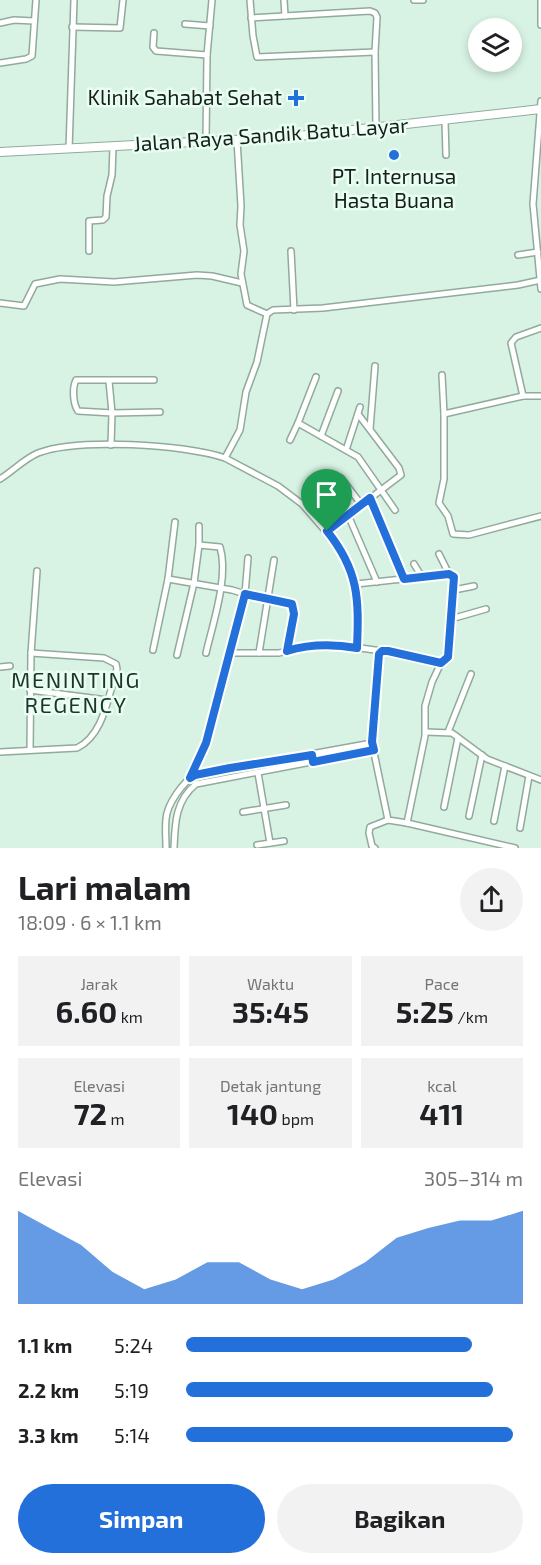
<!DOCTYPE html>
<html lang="id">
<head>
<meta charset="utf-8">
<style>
  :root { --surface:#fff; --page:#f2f2f2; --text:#202124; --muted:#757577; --accent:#2470db }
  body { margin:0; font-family:"Exo 2",sans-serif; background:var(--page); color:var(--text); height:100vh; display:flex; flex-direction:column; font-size:22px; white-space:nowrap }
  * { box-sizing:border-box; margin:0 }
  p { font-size:20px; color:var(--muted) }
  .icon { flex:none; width:33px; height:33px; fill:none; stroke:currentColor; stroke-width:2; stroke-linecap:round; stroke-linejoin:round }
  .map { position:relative; height:848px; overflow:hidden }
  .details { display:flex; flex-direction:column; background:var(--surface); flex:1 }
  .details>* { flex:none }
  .tools { position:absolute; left:468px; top:18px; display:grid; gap:12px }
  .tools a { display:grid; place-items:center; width:54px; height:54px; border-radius:50%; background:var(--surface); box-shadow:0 3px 9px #0003; font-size:30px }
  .pin { position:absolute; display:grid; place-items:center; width:51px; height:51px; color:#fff; margin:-62px -26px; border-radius:50% 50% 50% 0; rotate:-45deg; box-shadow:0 0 6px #0007 }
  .pin .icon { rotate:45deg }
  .round { display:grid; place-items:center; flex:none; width:63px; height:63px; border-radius:32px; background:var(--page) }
  .head { display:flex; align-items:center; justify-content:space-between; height:102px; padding:0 18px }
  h1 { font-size:33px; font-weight:700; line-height:45px }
  .figures { display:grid; grid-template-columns:repeat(3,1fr); gap:9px; height:102px; padding:6px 18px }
  .figures div { display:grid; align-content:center; border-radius:0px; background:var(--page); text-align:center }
  .figures b { font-size:30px; font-weight:700 }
  .figures small { font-size:16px; font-weight:400 }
  .figures p { font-size:16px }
  .chart { height:168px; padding:12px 18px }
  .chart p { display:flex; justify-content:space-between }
  .chart svg { width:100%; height:108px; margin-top:6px; fill:var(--accent); opacity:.7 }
  .action { display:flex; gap:12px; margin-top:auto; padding:12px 18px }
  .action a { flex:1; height:69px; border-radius:36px; background:var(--accent); color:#fff; font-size:24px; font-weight:700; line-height:69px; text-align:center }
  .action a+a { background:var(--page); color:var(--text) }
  ul { padding:0 18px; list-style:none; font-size:20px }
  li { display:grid; grid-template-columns:96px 72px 1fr; align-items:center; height:45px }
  li i { height:15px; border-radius:8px; background:var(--accent) }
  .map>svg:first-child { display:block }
</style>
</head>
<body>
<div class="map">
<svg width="541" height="848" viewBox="0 0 541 848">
  <rect width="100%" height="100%" fill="#d8f3e4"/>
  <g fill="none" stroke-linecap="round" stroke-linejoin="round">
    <g stroke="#91aa9c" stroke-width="8">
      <g id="street">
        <path d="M250 0 253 36 257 57 375 52"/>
        <path d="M284 0 285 16"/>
        <path d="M414 0H423"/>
        <path d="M541 0V25"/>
        <path d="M251 18 370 11 375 13 377 17 375 52 376 128"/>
        <path d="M0 23 14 20 34 21"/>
        <path d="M185 24 210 26"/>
        <path d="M72 27 120 28 123 0"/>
        <path d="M154 33 153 47 156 51 207 55"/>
        <path d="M0 63 26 59 32 56 36 0"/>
        <path d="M541 101 533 204 541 289"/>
        <path d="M445 121 446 155"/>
        <path d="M206 141 207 55 212 0"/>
        <path d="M69 149 74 0"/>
        <path d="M89 251V221L103 220 106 217 107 196 112 175 113 147"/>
        <path d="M291 251 294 310"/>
        <path d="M518 255 538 252"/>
        <path d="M0 303 24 306 35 284 60 279 114 282 197 275 212 276 242 283"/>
        <path d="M267 314 273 310 323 308 518 285 541 280"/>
        <path d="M442 375 444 414"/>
        <path d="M109 381 112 413 160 412"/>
        <path d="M523 396 511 343 516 337 541 328"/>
        <path d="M541 396H523L444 414V479L439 503 448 516 453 534 469 535 541 516"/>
        <path d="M298 423 316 377"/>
        <path d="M370 429 375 366"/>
        <path d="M321 436 338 391"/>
        <path d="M290 440 298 423 358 457 395 510"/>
        <path d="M111 445 112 413 78 411C73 404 72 388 76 380H154"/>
        <path d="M346 450 360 407"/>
        <path d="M225 458 278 486 302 504 335 542 349 566 356 584 449 574 454 577 448 656 441 663 432 682 425 706V736L407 823"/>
        <path d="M341 478 361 504"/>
        <path d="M0 479C13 471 24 459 38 453 77 438 185 444 225 458L240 430 246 392 257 362 267 314 247 305 241 274 244 251 240 225 241 206 237 140"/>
        <path d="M322 496 342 519"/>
        <path d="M370 498 404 579"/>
        <path d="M348 515 377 582"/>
        <path d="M175 522 168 579 232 590 245 594 206 743 190 778"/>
        <path d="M327 531 401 475 399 468 358 414"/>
        <path d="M199 545V526"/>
        <path d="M439 554 449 574"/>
        <path d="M248 558 245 594 292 604 294 614 287 651"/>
        <path d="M414 564 422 577"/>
        <path d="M356 584 358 624 357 648"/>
        <path d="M454 590 474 586"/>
        <path d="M451 619 486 609"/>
        <path d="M153 650 168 579"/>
        <path d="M231 653H279L302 647 339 645 382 651"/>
        <path d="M259 653 274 560"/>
        <path d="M177 655 194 583 199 545 220 547C229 576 213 623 206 653"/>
        <path d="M441 663 388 650 382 651 379 654 372 743 388 820 407 823 515 848"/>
        <path d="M0 667 10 666"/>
        <path d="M30 690 107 700"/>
        <path d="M426 732 452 733 487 759 541 780"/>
        <path d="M448 732 471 674"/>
        <path d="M30 750 31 653 37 571"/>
        <path d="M0 752 77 748C104 735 108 696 117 669L116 664 104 658 31 653"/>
        <path d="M258 773 270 843"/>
        <path d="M444 807 458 738"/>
        <path d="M243 812 286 805"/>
        <path d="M469 816 482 755"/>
        <path d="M494 821 505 766"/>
        <path d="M520 828 529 776"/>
        <path d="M257 845 284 841"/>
        <path d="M166 848C166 838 165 828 166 819 167 804 183 782 195 775L372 743"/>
        <path d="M174 848C175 824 175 801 196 784L374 750"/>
        <path d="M375 848 372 846 369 833 370 827 388 820"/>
      </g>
    </g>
    <g stroke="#91aa9c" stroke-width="10">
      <path id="secondary" d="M0 152 289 137 541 109"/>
    </g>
    <use href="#street" stroke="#fff" stroke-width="5"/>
    <use href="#secondary" stroke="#fff" stroke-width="8"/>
  </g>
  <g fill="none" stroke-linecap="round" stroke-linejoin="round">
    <g stroke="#fff" stroke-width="12">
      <path id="route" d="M370 498 404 579 449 574 454 577 448 657 441 663 388 651H382L379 654 372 742 374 750 313 762 312 755 230 768 195 775 190 778 206 743 245 594 292 604 294 614 287 651C310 644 333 644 357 648 359 599 359 571 327 531Z"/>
    </g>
    <use href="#route" stroke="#2470db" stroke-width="8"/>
  </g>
  <g fill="#2470db" stroke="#e9fef2" stroke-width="2">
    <path d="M293 89h6v6h6v6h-6v6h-6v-6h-6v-6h6z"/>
    <circle cx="394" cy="155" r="6"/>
  </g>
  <g text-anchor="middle" stroke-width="5" stroke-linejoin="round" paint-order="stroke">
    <g font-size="21" fill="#161f1a" stroke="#e9fef2" text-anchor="end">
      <text x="282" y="105">Klinik Sahabat Sehat</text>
      <text x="394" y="184" text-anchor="middle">PT. Internusa<tspan x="394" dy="24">Hasta Buana</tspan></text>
    </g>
    <g font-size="21" fill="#161f1a" stroke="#e9fef2">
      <text transform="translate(271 135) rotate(-4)" y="7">Jalan Raya Sandik Batu Layar</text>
    </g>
    <g font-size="22" letter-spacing="1.5" fill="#1e3429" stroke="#e9fef2">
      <text x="76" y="688">MENINTING<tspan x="76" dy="25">REGENCY</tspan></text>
    </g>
  </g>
</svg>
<div class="tools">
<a><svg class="icon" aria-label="layers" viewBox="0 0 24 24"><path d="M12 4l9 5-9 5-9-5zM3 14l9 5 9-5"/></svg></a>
</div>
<div class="pin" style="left:327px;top:531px;background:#1e9e55"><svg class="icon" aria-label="arrive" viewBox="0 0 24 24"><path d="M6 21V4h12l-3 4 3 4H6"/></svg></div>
</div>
<section class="details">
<div class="head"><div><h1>Lari malam</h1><p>18:09 · 6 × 1.1 km</p></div><a class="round"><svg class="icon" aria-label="share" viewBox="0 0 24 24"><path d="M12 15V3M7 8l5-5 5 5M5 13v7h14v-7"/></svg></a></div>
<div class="figures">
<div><p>Jarak</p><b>6.60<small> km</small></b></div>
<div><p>Waktu</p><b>35:45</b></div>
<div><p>Pace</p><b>5:25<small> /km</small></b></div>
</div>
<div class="figures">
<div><p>Elevasi</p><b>72<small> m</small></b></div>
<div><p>Detak jantung</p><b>140<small> bpm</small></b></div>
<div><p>kcal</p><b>411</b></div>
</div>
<div class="chart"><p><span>Elevasi</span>305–314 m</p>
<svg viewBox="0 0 160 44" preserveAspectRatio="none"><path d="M0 44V6L10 13L20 20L30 31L40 38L50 34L60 27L70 27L80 34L90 38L100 34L110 27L120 17L130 13L140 10L150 10L160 6V44z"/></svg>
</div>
<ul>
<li><b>1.1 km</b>5:24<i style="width:85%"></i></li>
<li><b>2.2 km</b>5:19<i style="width:91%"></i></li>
<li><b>3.3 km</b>5:14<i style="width:97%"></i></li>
</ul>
<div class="action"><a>Simpan</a><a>Bagikan</a></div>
</section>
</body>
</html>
